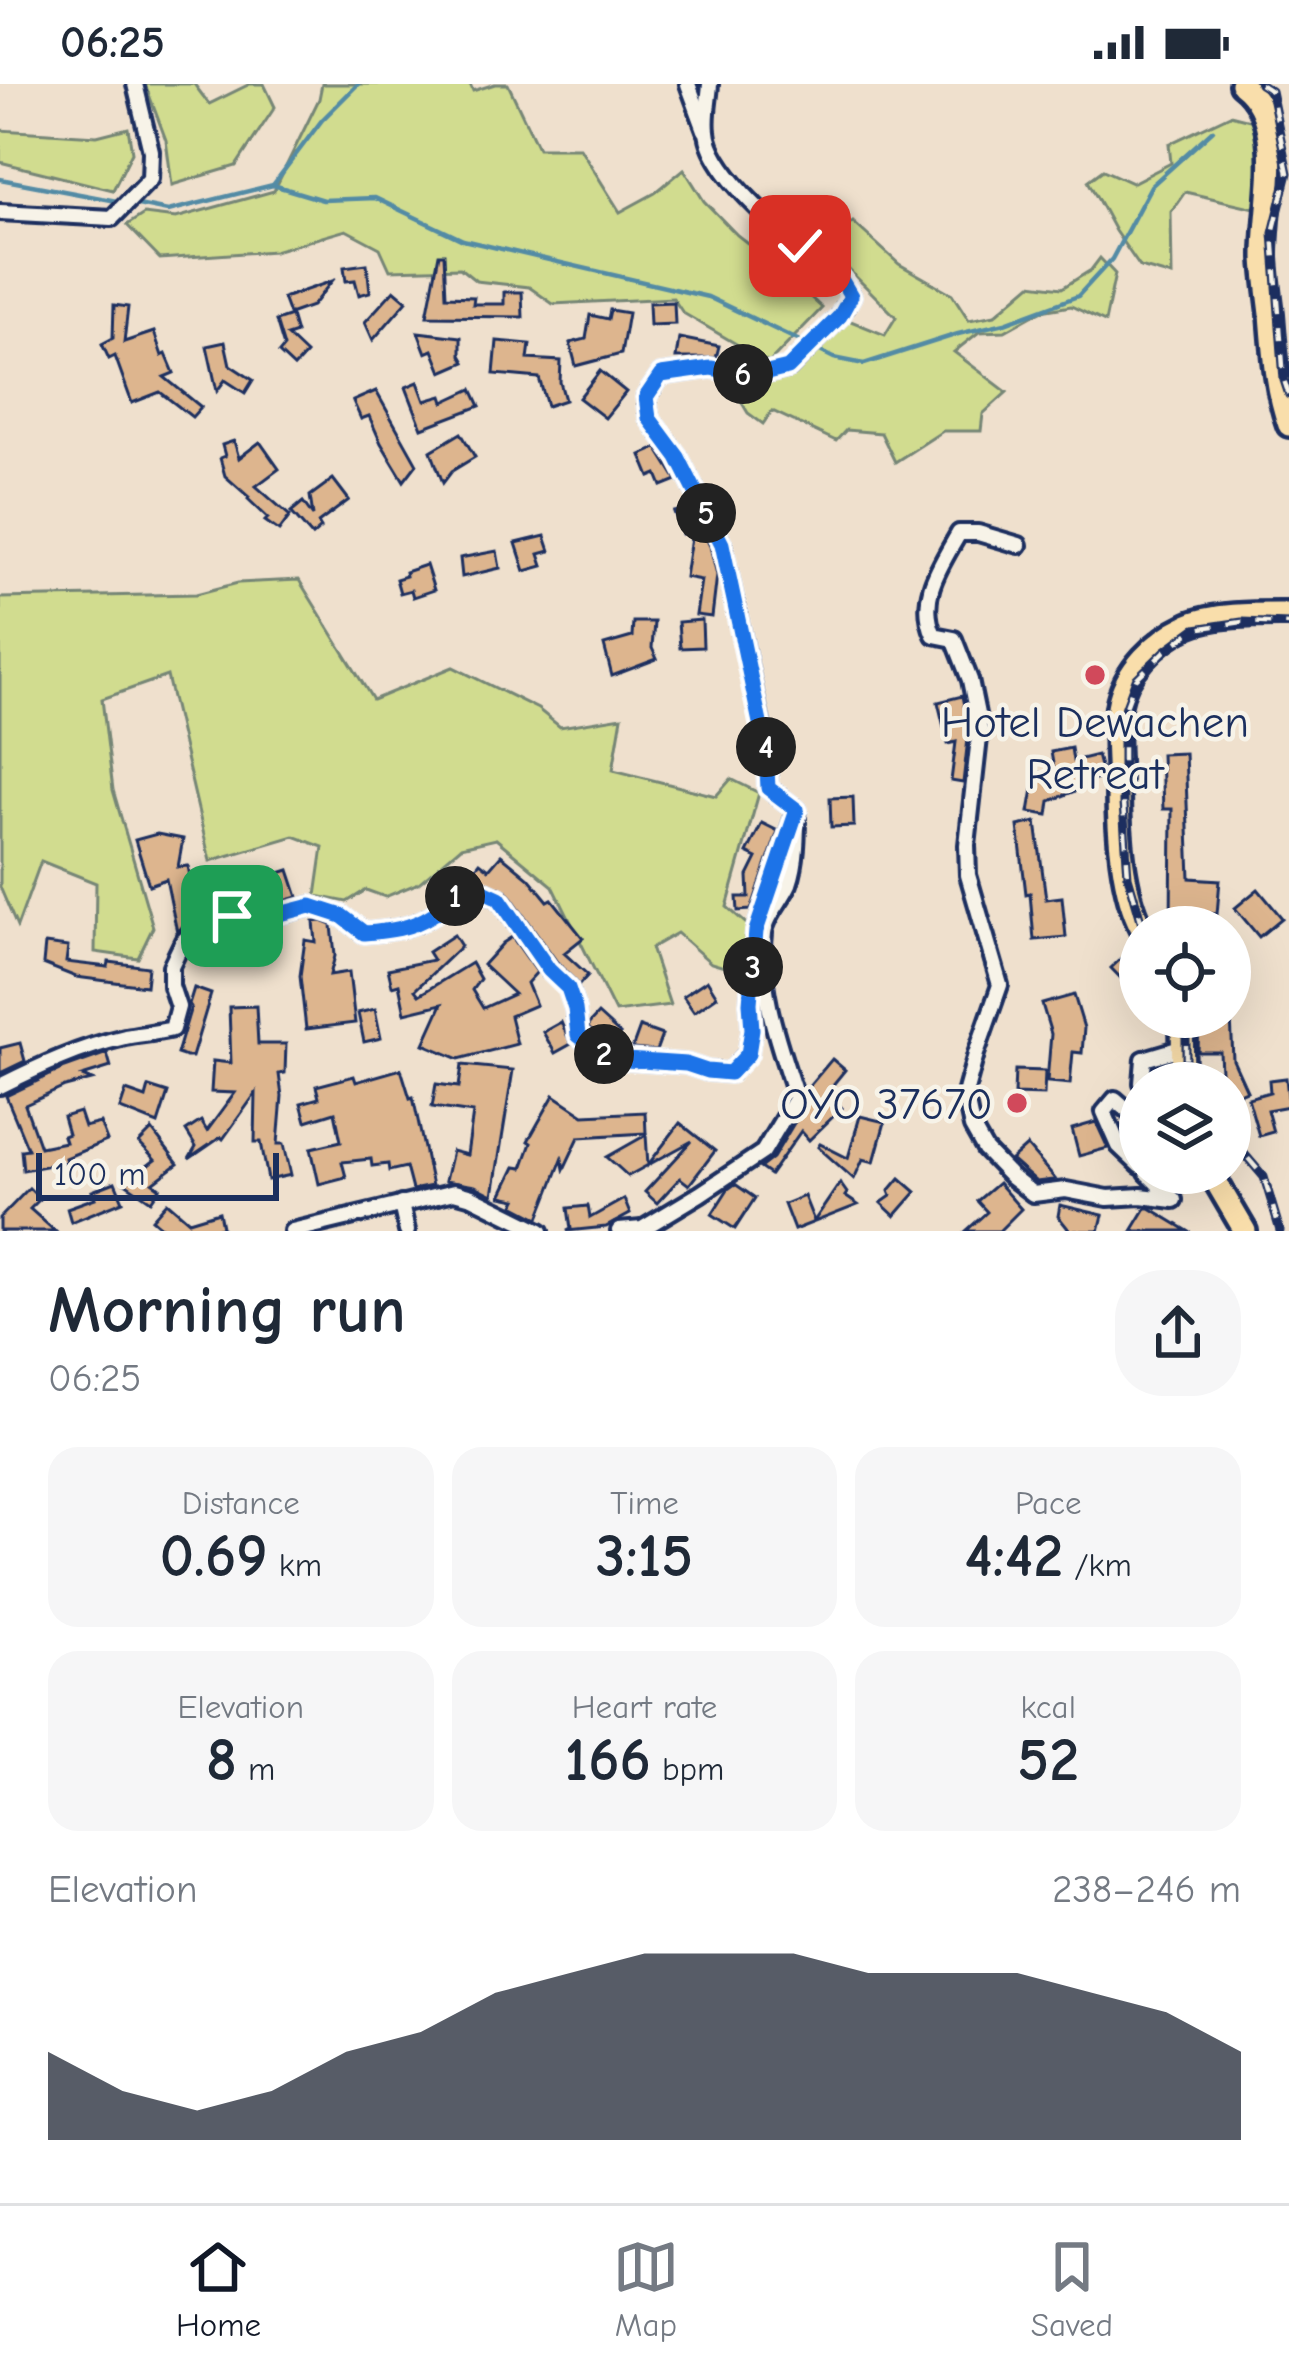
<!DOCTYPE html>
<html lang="en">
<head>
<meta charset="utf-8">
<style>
  :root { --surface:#fff; --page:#f6f6f7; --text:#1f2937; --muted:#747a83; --line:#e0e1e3; --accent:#111827 }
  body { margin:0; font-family:"Comic Neue",sans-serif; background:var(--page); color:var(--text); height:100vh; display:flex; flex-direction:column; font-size:45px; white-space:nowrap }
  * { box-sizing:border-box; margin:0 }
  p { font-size:39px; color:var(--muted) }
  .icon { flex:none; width:66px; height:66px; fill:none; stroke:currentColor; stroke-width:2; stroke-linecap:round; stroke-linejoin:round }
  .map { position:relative; height:1147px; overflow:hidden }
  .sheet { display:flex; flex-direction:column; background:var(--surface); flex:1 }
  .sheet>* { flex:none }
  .fabs { position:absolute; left:1119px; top:822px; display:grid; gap:24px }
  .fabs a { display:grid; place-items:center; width:132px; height:132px; border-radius:50%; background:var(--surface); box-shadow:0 12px 48px #0002; font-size:60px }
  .scale { position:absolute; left:36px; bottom:30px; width:243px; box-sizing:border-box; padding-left:12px; border:6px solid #1b2f5e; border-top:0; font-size:33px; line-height:42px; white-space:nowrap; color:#1b2f5e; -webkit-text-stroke:9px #f7f3e8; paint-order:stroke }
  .pin { position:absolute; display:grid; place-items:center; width:102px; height:102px; color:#fff; margin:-51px; border-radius:24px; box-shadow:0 6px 18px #0006 }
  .km { position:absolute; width:60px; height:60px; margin:-30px; border-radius:50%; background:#222; color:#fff; font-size:33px; line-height:60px; text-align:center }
  .round { display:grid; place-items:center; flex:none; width:126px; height:126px; border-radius:48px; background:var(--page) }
  .overview { display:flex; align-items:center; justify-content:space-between; height:204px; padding:0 48px }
  h1 { font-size:66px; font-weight:700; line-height:90px }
  .figures { display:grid; grid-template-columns:repeat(3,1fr); gap:18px; height:204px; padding:12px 48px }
  .figures div { display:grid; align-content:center; border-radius:30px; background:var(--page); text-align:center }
  .figures b { font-size:60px; font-weight:700 }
  .figures small { font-size:33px; font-weight:400 }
  .figures p { font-size:33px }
  .chart { height:336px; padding:24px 48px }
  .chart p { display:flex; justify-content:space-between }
  .chart svg { width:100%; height:216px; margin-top:12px; fill:var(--accent); opacity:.7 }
  .status { display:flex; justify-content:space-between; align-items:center; height:84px; padding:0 60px; background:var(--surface); direction:ltr }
  .status svg { height:33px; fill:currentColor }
  .menu { display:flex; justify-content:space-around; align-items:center; height:168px; border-top:3px solid var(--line); background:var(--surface); font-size:33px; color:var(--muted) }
  .menu a { display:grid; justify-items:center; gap:6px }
  .menu .current { color:var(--accent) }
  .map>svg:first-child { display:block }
</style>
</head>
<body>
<div class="status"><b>06:25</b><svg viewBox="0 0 49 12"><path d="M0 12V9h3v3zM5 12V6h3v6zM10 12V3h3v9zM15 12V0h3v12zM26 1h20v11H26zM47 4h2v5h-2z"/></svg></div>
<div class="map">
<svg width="1289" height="1147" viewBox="0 0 1289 1147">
  <rect width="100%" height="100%" fill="#efe0cd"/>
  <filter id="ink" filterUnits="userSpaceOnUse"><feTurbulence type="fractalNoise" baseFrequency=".00833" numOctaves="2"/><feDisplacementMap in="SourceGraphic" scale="24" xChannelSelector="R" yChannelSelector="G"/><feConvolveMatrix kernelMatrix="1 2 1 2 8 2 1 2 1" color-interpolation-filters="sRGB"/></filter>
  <g filter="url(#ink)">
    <g fill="#d1dc8f" stroke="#768676" stroke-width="3">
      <path d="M145 0H194L209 20 250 0H264L275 23 236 82 172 101 166 56Z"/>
      <path d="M322 0H470L473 7 495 0H508L538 64H580L620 128 655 109 684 85 704 117 737 151 780 185 822 224 769 279 683 229 673 214 553 220 529 203 476 197 460 184 390 186 380 164 346 146 274 167 160 175 127 141 144 130 176 134 274 107 319 15Z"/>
      <path d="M1230 31 1254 37 1269 74 1255 124 1185 108 1171 128 1172 192 1140 183 1115 147 1088 97 1103 86 1132 99 1171 79 1169 60Z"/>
      <path d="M128 44 132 68 113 106 0 78V46L97 52Z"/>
      <path d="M853 138 899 180 952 210 969 236 995 231 1031 200 1062 204 1091 186 1100 174 1115 190 1105 238 1071 222 1041 227 1005 247 979 248 954 268 1007 308 983 330 981 347H943L895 378 881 349 846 346 836 357 772 327 763 340 748 329 729 297C791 300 805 275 846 235L885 251 896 233 824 161Z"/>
      <path d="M299 496 373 616 453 583 538 625 560 643 622 633 613 686 716 712 731 695 759 709 727 823 749 842 741 888 711 879 677 849 651 864 670 921 615 928 553 802 496 755 461 763 419 799 385 813 366 806 347 818 316 812 323 763 294 752 210 777 167 592 102 615 113 706 153 843 138 874 95 868 96 799 41 777 17 843 0 803V514L196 510 238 499Z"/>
    </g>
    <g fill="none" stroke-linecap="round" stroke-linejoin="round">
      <g stroke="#538ba5" stroke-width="4.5">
        <path d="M0 95 122 118"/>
        <path d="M273 101 323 116 375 114 463 156 708 213 806 260"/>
        <path d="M133 120 168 127 273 101 322 36 358 0"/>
        <path d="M816 265 834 274 864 280 958 250 1005 239 1078 212 1112 175 1151 102 1213 46"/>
      </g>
    </g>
    <g fill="#ddb58e" stroke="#1b2f5e" stroke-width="3">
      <path d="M439 170H444L446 212 474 213 473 220H504V208H522L523 233 427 232Z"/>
      <path d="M367 180 370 208 359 211 355 196 346 197 344 183Z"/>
      <path d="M332 197 312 222 289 230 283 214Z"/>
      <path d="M394 206 407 217 373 256 365 238Z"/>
      <path d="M674 218 675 240 650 241 649 219Z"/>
      <path d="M114 221 128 223 124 258 154 248 162 272 166 270 174 289 164 293 201 323 192 333 160 308 132 319 115 272 109 275 102 260 113 254Z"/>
      <path d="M610 226 628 229 621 270 576 282 570 259 586 255 590 231 608 235Z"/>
      <path d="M291 232 296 249 287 252 306 270 294 283 279 269 284 263 276 237Z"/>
      <path d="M418 248 461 253V271L465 278 442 288 433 266 426 269Z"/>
      <path d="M679 254 719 262 716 274H676Z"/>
      <path d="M497 257 530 260 528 275 561 277 560 298 565 316 547 322 539 294 494 290Z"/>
      <path d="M225 258 230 281 253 296 245 309 225 296 217 307 207 262Z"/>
      <path d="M600 287 626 308 605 334 579 314Z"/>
      <path d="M418 298 425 317 442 312 444 318 472 305 480 322 422 344 406 303Z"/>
      <path d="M376 307 417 380 404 397 381 359 369 332 361 335 353 317Z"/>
      <path d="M461 349 475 373 452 387 443 399 431 367Z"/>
      <path d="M234 357 239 374 260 358 279 385 256 402 290 432 279 447 265 437 268 434 248 415 249 413 225 392 220 374 225 372 222 361Z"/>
      <path d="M657 364 677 396 662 402 657 390 650 393 641 371Z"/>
      <path d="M333 395 349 416 318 439 321 444 312 452 291 428 303 418 313 432 310 412Z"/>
      <path d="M691 424 710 462 717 491 712 533 696 531 701 496 685 493 692 447 682 450 674 428Z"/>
      <path d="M545 452 550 467 539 470 543 482 525 487 516 459Z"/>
      <path d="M497 467 500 484 462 493 460 474Z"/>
      <path d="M426 481 434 506 413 513 411 506 400 509 396 495 406 492 405 488Z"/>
      <path d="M702 536 703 563 680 564 678 538Z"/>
      <path d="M633 538H654L652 564 657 575 612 592 604 561 632 553Z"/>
      <path d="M962 612 969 646 963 699 951 697 956 658 948 660 938 618Z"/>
      <path d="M1071 664 1073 677 1097 671 1103 694 1083 699 1085 703 1050 717 1048 731 1029 728 1036 688 1055 691 1051 668Z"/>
      <path d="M1185 669 1190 794 1220 796 1217 830 1190 828V842H1171L1172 725H1163L1161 670Z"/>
      <path d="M853 713 854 742 831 743 830 714Z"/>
      <path d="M1036 738 1046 815 1062 813 1066 853 1034 856 1030 809 1026 810 1018 742Z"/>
      <path d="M762 739 778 747 751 826 738 827 737 813H749L748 792 757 774 747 769Z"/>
      <path d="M157 750 183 755 178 783 188 782 197 830 187 836 177 848 166 795 149 801 135 756Z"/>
      <path d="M501 771 529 794 548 817 552 815 583 854 564 869 588 891 579 901 557 878 507 807 471 790 480 778 489 785Z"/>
      <path d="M289 786 298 813 270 821 261 795Z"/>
      <path d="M1258 805 1282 834 1259 853 1235 824Z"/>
      <path d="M322 837 332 841 335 872 330 891 349 888 355 939 306 945 300 892 305 856 316 858 314 838Z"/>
      <path d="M454 851 461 862 415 906 419 911 471 879 480 895 472 906 483 924 514 910 483 881 503 859 512 853 537 888 527 899 536 921 510 932 517 960 459 975 424 960 442 920 405 929 399 900 392 902 388 885 433 876 428 868Z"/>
      <path d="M45 860 68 863 66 878 108 883 109 878 148 883 146 902 76 893 43 880Z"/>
      <path d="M1127 869 1140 883V914L1111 884Z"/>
      <path d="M707 896 717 912 694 928 683 912Z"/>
      <path d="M194 904 211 910 192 973H186L177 970 191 923 189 920Z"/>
      <path d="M1074 911 1084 944 1082 969 1073 968 1070 1000 1047 998 1051 950 1042 920Z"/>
      <path d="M256 922 258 960H286L285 989 279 990 282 1012 278 1060H284L291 1091 268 1096 261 1058H255L256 1009 223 1055 221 1053 189 1075 196 1063 186 1047 201 1037 207 1047 235 1009 211 1008 213 977 231 979 229 923Z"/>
      <path d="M375 925 381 954 364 958 358 929Z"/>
      <path d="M598 930 620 950 610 960 589 945 588 941Z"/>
      <path d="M1201 933H1231L1233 976 1247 1007 1230 1014V999H1198L1221 988 1220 968H1198L1199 937H1201Z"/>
      <path d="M561 938 571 960 555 969 543 948Z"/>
      <path d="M640 943 662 951 656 967 632 965Z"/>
      <path d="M20 959 25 977 0 989V964Z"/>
      <path d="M107 969 111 983 82 992 92 996 65 1003 25 1021 40 1063 65 1058 63 1052 68 1050 63 1033 79 1028 84 1043 100 1039 107 1057 65 1074 66 1078 23 1086 21 1066 28 1065 6 1012 65 984Z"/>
      <path d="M832 975 845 986 827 1008 842 1024 809 1056 801 1047 770 1091 760 1084 773 1074 806 1019V1006Z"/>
      <path d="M462 981 513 986 493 1111 475 1102 445 1097 452 1067 467 1071 473 1029 432 1023 436 1000 459 1003Z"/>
      <path d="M401 985 410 1014 413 1013 432 1102 412 1106 406 1083 389 1087 388 1080 372 1082 371 1075 342 1078 346 1093 319 1100 311 1064 341 1057 335 1028 306 1037 301 1019 319 1014 316 1002 354 992 356 998Z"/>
      <path d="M1015 986 1045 987 1044 1011 1014 1010Z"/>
      <path d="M1286 994 1289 1022 1267 1026 1273 1048 1259 1052 1248 1014 1270 1008 1269 996Z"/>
      <path d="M149 1003 168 1009 158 1040 120 1025 126 1007 146 1014Z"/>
      <path d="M554 1011 584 1031 645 1028 646 1049 579 1053 564 1085 562 1075 539 1134 514 1121 517 1115 501 1112 515 1083 522 1084 531 1059 528 1057Z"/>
      <path d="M860 1032 885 1038 874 1078 863 1075 854 1095 818 1063 820 1060 848 1074Z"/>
      <path d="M1096 1038 1108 1064 1079 1072 1072 1045Z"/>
      <path d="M680 1039 715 1067 689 1101 680 1094 657 1119 645 1108 692 1057 628 1092 607 1073 646 1051 648 1081Z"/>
      <path d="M152 1046 178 1080 153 1099 160 1104 151 1117 125 1099 155 1076 139 1059Z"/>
      <path d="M1027 1062 1055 1095 1053 1096 1036 1098 1011 1076Z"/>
      <path d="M900 1094 916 1108 895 1132 881 1119 891 1112 889 1107Z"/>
      <path d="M115 1098 123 1117 71 1138 67 1124 95 1114 92 1107Z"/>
      <path d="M840 1099 847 1109 845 1112 858 1121 794 1146 784 1120 804 1112 814 1137Z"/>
      <path d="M998 1099 1021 1125 999 1147H966L987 1128 977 1117Z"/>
      <path d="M735 1100 755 1114 735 1145 712 1130 728 1105Z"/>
      <path d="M29 1104 40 1115 30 1125 55 1147H0V1134Z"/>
      <path d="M624 1115 630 1130 606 1143 567 1147 571 1145 568 1124 588 1122 590 1134Z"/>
      <path d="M167 1118 189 1137 219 1128 222 1143 207 1147H166L152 1135Z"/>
      <path d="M1060 1121 1103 1131 1099 1147H1070L1058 1132Z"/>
      <path d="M1146 1124H1150L1188 1147H1132Z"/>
    </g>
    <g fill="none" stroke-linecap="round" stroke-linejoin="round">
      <g stroke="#1b2f5e" stroke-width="22">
        <g id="minor">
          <path d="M688 0 705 46"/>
          <path d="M0 128 112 134 150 95 151 67 135 0"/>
          <path d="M1019 461 978 449H959C941 481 917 513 934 551L954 555 970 596 980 645 967 761 968 791 1000 901 976 970 965 1010 972 1043 985 1066 1011 1093 1033 1110 1066 1106 1108 1114 1141 1112 1174 1116 1147 1089"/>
          <path d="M1142 999 1144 975 1181 964"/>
          <path d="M0 1002C40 982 81 963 125 953 141 950 156 949 172 945L178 923 171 902V882L183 857 205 838 233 832 265 834 311 822 342 832 364 849C389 847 410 845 432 831 449 821 455 812 475 804L499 814 549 886 568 903 575 925 578 951 601 969 626 976 686 980 707 987 730 989 748 969 752 945 750 919 756 847 793 736"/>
          <path d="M1140 1037 1115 1015 1104 1028 1119 1062 1140 1082"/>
          <path d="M401 1120 407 1147"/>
          <path d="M292 1147 454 1108 472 1113 541 1147"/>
          <path d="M619 1147 642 1145 700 1110 763 1068 796 1013C779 961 758 905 764 849 766 832 782 816 789 800 797 778 797 749 797 726L768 704 767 667 722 460 678 373 649 334 646 313 661 291 711 284 755 292 789 284 840 232 851 212C834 182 824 181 799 161 771 138 709 84 707 47 705 32 709 15 710 0"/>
        </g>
      </g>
      <g stroke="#1b2f5e" stroke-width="30">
        <g id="trunk">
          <path d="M1241 0C1289 36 1264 119 1265 174 1266 193 1269 212 1271 230 1274 267 1276 305 1289 341"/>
          <path d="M1141 843C1122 808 1118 746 1118 707 1118 680 1114 649 1118 623 1124 587 1156 556 1188 541 1215 529 1260 530 1289 530"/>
          <path d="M1182 933 1183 999"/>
          <path d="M1211 1089 1245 1147"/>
        </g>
      </g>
      <use href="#minor" stroke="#f7f3e8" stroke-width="14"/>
      <use href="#trunk" stroke="#f9deab" stroke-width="21"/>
      <g stroke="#1b2f5e" stroke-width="9">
        <g id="rail">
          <path d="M1260 0 1271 7 1288 89 1273 149 1284 296 1289 311"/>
          <path d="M1143 843 1128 792 1123 720V630L1136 595 1165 567 1195 545 1242 538 1289 540"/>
          <path d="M1186 933V999"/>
          <path d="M1230 1053 1264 1093 1280 1147"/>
        </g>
      </g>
      <use href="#rail" stroke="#f7f3e8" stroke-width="4.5" stroke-dasharray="14" stroke-linecap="butt"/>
    </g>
  </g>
  <g fill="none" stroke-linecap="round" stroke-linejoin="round" filter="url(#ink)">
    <g stroke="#fff" stroke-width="24">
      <path id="route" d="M232 832 265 834 311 822 342 832 364 849C389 847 410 845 432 831 448 821 456 811 475 803L499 814 549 886 568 904 575 925 578 951 601 969 626 976 686 980 707 987 730 989 748 970 752 945 750 919 756 847 797 726 768 704 766 667 722 460 678 373 649 334 646 313 661 291 711 284 755 292 788 284 840 232 851 212 838 190 800 162"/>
    </g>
    <use href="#route" stroke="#1a73e8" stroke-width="15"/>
  </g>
  <g fill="#d1495b" stroke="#f7f3e8" stroke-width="4.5">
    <circle cx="1095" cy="591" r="12"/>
    <circle cx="1017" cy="1019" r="12"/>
  </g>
  <g text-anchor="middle" stroke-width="9" stroke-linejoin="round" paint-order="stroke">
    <g font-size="45" fill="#1b2f5e" stroke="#f7f3e8">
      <text x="1095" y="653">Hotel Dewachen<tspan x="1095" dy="52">Retreat</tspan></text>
      <text x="993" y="1035" text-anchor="end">OYO 37670</text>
    </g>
  </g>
</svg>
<div class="fabs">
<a><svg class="icon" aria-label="locate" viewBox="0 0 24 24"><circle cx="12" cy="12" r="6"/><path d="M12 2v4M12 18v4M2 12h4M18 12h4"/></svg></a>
<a><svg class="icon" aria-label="layers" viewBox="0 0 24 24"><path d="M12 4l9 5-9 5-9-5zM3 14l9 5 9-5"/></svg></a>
</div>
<div class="scale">100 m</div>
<div class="pin" style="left:232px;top:832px;background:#1e9e55"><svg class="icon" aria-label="arrive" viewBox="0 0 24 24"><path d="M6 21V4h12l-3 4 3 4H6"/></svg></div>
<div class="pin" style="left:800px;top:162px;background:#d93025"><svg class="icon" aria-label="check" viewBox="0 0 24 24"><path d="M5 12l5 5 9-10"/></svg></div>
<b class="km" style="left:455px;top:812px">1</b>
<b class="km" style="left:604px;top:970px">2</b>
<b class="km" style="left:753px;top:883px">3</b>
<b class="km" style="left:766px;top:663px">4</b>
<b class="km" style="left:706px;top:429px">5</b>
<b class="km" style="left:743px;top:290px">6</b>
</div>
<section class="sheet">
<div class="overview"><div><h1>Morning run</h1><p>06:25</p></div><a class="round"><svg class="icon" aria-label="share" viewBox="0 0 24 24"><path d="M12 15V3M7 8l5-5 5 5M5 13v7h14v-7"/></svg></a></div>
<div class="figures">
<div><p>Distance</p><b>0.69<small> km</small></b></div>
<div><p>Time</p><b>3:15</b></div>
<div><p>Pace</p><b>4:42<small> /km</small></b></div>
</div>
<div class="figures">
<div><p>Elevation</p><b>8<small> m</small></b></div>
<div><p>Heart rate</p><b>166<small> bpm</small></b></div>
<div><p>kcal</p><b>52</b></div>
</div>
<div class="chart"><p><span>Elevation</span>238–246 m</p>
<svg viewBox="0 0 160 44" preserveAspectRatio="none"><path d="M0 44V26L10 34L20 38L30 34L40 26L50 22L60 14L70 10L80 6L90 6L100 6L110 10L120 10L130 10L140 14L150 18L160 26V44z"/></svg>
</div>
</section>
<nav class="menu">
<a class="current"><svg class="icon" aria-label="home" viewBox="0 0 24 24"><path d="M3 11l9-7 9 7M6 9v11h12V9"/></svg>Home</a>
<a><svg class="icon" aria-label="map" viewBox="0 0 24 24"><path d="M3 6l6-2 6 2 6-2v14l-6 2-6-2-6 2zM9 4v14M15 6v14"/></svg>Map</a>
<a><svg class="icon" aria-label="saved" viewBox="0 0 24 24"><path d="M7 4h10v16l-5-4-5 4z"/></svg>Saved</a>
</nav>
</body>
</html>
